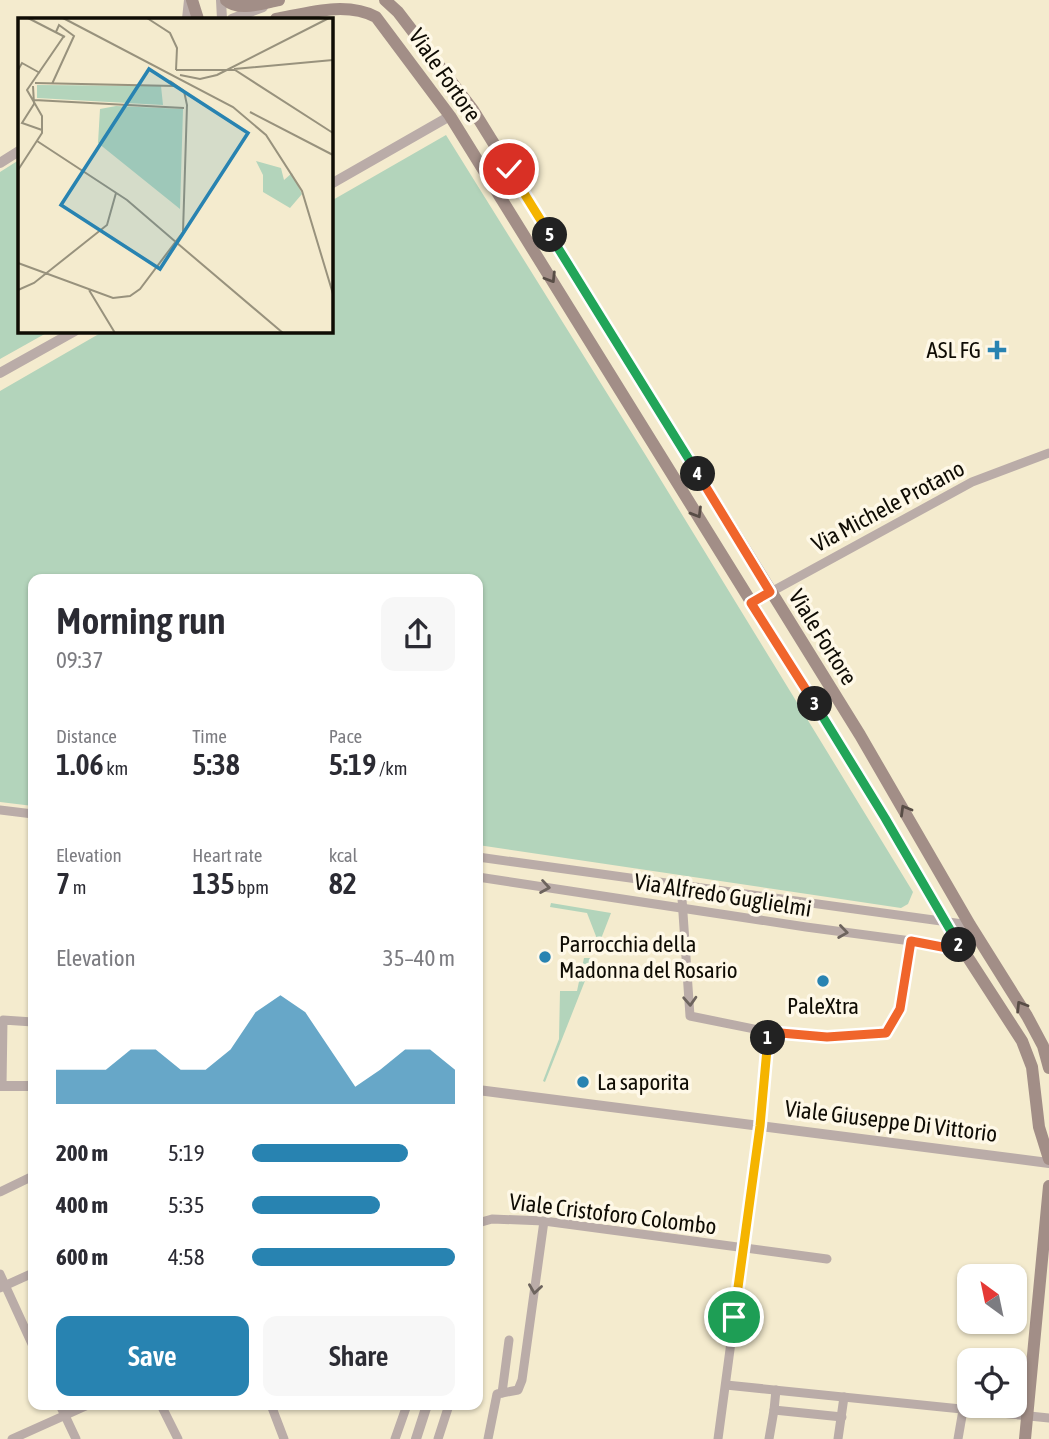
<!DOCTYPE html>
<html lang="en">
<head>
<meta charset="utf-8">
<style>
  :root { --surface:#fff; --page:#f7f7f7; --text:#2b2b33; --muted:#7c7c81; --accent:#2883b1 }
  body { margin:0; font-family:"Asap Condensed",sans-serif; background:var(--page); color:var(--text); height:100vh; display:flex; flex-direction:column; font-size:26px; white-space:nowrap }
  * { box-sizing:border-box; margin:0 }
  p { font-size:23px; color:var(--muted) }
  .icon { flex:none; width:38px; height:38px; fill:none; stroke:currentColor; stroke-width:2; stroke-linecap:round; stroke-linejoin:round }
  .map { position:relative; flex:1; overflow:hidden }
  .panel { position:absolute; left:28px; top:574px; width:455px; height:836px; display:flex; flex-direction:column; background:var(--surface); border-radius:14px; box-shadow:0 2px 5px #0004 }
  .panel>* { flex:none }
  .needle { width:46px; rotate:327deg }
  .tools { position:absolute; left:957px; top:1264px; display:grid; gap:14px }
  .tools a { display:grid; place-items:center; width:70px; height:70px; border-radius:14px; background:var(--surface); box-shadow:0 2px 5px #0004; font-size:35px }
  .pin { position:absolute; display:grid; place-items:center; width:60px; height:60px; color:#fff; margin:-30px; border:4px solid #fff; border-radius:50%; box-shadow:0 2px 7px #0007 }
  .km { position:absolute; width:35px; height:35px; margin:-18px; border-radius:50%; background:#222; color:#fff; font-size:19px; line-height:35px; text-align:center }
  .round { display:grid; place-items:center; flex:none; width:74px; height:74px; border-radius:14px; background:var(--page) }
  .headline { display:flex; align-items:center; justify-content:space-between; height:119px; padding:0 28px }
  h1 { font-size:38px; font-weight:600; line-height:52px }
  .metrics { display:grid; grid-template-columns:repeat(3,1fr); gap:10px; height:119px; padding:7px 28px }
  .metrics div { display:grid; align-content:center }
  .metrics b { font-size:30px; font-weight:600 }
  .metrics small { font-size:19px; font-weight:400 }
  .metrics p { font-size:19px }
  .chart { height:196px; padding:14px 28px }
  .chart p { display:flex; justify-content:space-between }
  .chart svg { width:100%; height:126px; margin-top:7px; fill:var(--accent); opacity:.7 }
  .primary-button { display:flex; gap:14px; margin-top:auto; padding:14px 28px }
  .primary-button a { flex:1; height:80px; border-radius:14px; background:var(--accent); color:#fff; font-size:28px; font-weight:600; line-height:80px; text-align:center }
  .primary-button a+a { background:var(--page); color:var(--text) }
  ul { padding:0 28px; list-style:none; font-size:23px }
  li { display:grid; grid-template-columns:112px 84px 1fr; align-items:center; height:52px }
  li i { height:18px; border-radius:9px; background:var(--accent) }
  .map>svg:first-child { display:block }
</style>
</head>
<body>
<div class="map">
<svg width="1049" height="1439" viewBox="0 0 1049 1439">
  <rect width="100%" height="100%" fill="#f4ebce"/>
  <g fill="#b3d4bb">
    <path d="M446 135 648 459 913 892 908 904 901 908 478 845V579H33V806L0 802V391L104 331H331V201Z"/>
    <path d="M19 160V331H50L0 359V172Z"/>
    <path d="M551 903 611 913 599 944 587 913 550 907Z"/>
    <path d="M584 958H594L545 1082 543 1081 559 1039 560 991H577Z"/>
  </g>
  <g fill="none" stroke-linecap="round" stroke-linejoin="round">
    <g stroke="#baaca8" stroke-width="9">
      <path d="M751 603 972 482 1049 453"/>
      <path d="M0 810 33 814"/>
      <path d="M478 857 970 925"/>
      <path d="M478 877 806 927 911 941 963 951"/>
      <path d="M681 884 690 1016 769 1032 827 1037 886 1033 899 1009 911 941"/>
      <path d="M2 1086 3 1020 33 1022"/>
      <path d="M0 1192 33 1176"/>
      <path d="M478 1223 492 1219 544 1221 827 1259"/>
      <path d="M0 1274 33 1346"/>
      <path d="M0 1288 33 1273"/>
      <path d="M726 1385 1049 1418"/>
      <path d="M776 1390 774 1410 842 1417"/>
      <path d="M502 1393 509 1340"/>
      <path d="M60 1405 76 1439"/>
      <path d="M161 1405 178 1439"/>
      <path d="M271 1405 284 1439"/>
      <path d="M12 1439 88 1405"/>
      <path d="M395 1439 407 1405"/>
      <path d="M438 1439 449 1405"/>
      <path d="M488 1439 497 1394 518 1390 522 1380 544 1221"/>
      <path d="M718 1439 760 1126 769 1032"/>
      <path d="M769 1439 774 1410"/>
      <path d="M838 1439 844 1397"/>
      <path d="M958 1439 963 1410"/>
    </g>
    <g stroke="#baaca8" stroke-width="10">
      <path d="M221 0 222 19"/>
      <path d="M187 19 189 0"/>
      <path d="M232 19 263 7"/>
      <path d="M0 163 19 151"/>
      <path d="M331 184 450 116"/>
      <path d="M0 373 75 331"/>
      <path d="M0 1086H33"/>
      <path d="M478 1090 1049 1163"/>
      <path d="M416 1439 427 1405"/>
    </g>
    <g stroke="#a28e87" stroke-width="12">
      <path d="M192 0 198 19"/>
      <path d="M226 0C239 12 263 3 279 0"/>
      <path d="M385 0 398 12 473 110 860 735 970 925 1027 1016 1043 1046 1049 1068"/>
      <path d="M276 19C308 13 346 1 376 17L450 116 885 818 943 919 1022 1041 1032 1067 1039 1127 1049 1159"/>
      <path d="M1025 1439 1049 1186"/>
    </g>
  </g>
  <defs><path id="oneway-chevron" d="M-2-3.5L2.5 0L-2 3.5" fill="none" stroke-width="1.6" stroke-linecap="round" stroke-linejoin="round" transform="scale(1.75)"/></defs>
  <g stroke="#584d46">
    <use href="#oneway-chevron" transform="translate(551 278) rotate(58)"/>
    <use href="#oneway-chevron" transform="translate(697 513) rotate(59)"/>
    <use href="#oneway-chevron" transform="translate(905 810) rotate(-120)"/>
    <use href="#oneway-chevron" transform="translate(1021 1006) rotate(-122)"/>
  </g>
  <g stroke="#6d645e">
    <use href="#oneway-chevron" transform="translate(545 887) rotate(9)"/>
    <use href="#oneway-chevron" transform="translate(843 932) rotate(8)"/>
    <use href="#oneway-chevron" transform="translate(690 1001) rotate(87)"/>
    <use href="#oneway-chevron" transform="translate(535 1289) rotate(98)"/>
  </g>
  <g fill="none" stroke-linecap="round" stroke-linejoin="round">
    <g stroke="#fff" stroke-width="14">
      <path id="split-1" d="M734 1317 760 1126 768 1038"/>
    </g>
    <g stroke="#fff" stroke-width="14">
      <path id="split-2" d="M768 1038 769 1032 827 1037 886 1033 900 1009 911 941 963 951 959 945"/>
    </g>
    <g stroke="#fff" stroke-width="14">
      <path id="split-3" d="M815 704 885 818 959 945"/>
    </g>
    <g stroke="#fff" stroke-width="14">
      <path id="split-4" d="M698 474 770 592 751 603 815 704"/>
    </g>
    <g stroke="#fff" stroke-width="14">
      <path id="split-5" d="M550 235 698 474"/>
    </g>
    <g stroke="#fff" stroke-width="14">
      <path id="split-6" d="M509 169 550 235"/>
    </g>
    <use href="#split-1" stroke="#f5b400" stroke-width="9"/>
    <use href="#split-2" stroke="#f0652b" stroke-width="9"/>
    <use href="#split-3" stroke="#22a559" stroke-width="9"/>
    <use href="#split-4" stroke="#f0652b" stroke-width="9"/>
    <use href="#split-5" stroke="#22a559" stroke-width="9"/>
    <use href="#split-6" stroke="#f5b400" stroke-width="9"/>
  </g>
  <g fill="#2883b1" stroke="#fef8e7" stroke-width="2.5">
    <path d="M993.5 339.5h7v7h7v7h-7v7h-7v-7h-7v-7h7z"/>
    <circle cx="545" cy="957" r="7"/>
    <circle cx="823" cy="981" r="7"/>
    <circle cx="583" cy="1082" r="7"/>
  </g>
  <g text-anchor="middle" stroke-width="7" stroke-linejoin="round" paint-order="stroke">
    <g font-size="23" fill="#0f0c04" stroke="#fef8e7">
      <text transform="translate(445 75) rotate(55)" y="8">Viale Fortore</text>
      <text transform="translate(888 506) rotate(-28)" y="8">Via Michele Protano</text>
      <text transform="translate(823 637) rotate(58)" y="8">Viale Fortore</text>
      <text transform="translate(723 895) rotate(9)" y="8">Via Alfredo Guglielmi</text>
      <text transform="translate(891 1121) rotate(7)" y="8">Viale Giuseppe Di Vittorio</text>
      <text transform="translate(613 1214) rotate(7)" y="8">Viale Cristoforo Colombo</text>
    </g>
    <g font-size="23" fill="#0f0c04" stroke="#fef8e7" text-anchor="start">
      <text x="981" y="358" text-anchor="end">ASL FG</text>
      <text x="559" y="952">Parrocchia della<tspan x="559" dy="26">Madonna del Rosario</tspan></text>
      <text x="823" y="1014" text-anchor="middle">PaleXtra</text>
      <text x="597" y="1090">La saporita</text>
    </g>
  </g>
  <g transform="translate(18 18)">
    <rect width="315" height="315" fill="#f4ebce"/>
    <path d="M19 67 143 68 145 87 19 80ZM98 88 165 91 162 191 80 125 82 91ZM238 143 263 150 266 162 274 155 284 176 272 190 245 174V157Z" fill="#b3d4bb"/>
    <path fill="none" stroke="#98927d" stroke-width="2" d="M10 0 47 19M45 0 215 89 248 117 284 173 315 276M129 0 152 15 159 30 158 52M216 51 315 42M0 52 4 45 22 55M158 52H217L315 115M162 57 182 61 199 57 311 0M17 65 157 68M34 66 56 18 41 7 38 14M15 68 16 86 4 105 24 112M16 82 166 90M232 94 315 137M19 123 109 182 159 225M0 152 24 115V98L9 72 46 18M159 225 265 315M0 245 95 280 112 278 122 271 165 214 169 87 166 73 152 63M0 272 16 265 89 207 98 175M71 272 97 315"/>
    <path fill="#2883b1" fill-opacity="0.15" stroke="#2883b1" stroke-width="3.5" d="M131 51 230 115 142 251 43 187Z"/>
    <rect width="315" height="315" fill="none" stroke="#0f0c04" stroke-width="3.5"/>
  </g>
</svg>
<div class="tools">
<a><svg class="needle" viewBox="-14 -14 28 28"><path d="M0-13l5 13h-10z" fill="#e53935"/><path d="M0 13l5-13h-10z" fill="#7c7c81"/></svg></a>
<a><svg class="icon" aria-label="locate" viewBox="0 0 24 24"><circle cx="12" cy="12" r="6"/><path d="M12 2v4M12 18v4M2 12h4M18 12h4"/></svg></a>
</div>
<div class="pin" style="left:734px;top:1317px;background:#1e9e55"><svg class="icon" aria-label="arrive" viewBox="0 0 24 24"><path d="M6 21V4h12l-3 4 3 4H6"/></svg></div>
<div class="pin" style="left:509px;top:169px;background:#d93025"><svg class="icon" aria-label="check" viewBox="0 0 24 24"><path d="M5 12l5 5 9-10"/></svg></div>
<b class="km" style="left:768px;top:1038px">1</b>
<b class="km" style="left:959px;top:945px">2</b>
<b class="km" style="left:815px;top:704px">3</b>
<b class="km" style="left:698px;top:474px">4</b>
<b class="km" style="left:550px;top:235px">5</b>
<section class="panel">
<div class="headline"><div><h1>Morning run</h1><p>09:37</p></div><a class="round"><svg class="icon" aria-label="share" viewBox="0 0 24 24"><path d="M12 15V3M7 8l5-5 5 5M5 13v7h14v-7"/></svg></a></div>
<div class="metrics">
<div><p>Distance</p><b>1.06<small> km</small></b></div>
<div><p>Time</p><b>5:38</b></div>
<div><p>Pace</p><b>5:19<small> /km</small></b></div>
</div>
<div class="metrics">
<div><p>Elevation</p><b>7<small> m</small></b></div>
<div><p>Heart rate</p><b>135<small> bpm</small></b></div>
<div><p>kcal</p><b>82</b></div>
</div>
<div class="chart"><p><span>Elevation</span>35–40 m</p>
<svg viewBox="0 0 160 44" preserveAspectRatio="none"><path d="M0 44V32L10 32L20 32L30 25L40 25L50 32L60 32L70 25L80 12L90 6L100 12L110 25L120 38L130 32L140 25L150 25L160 32V44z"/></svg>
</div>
<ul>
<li><b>200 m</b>5:19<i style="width:77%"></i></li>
<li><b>400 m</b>5:35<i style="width:63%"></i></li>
<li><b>600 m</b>4:58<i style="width:100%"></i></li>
</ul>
<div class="primary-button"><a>Save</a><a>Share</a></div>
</section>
</div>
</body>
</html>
